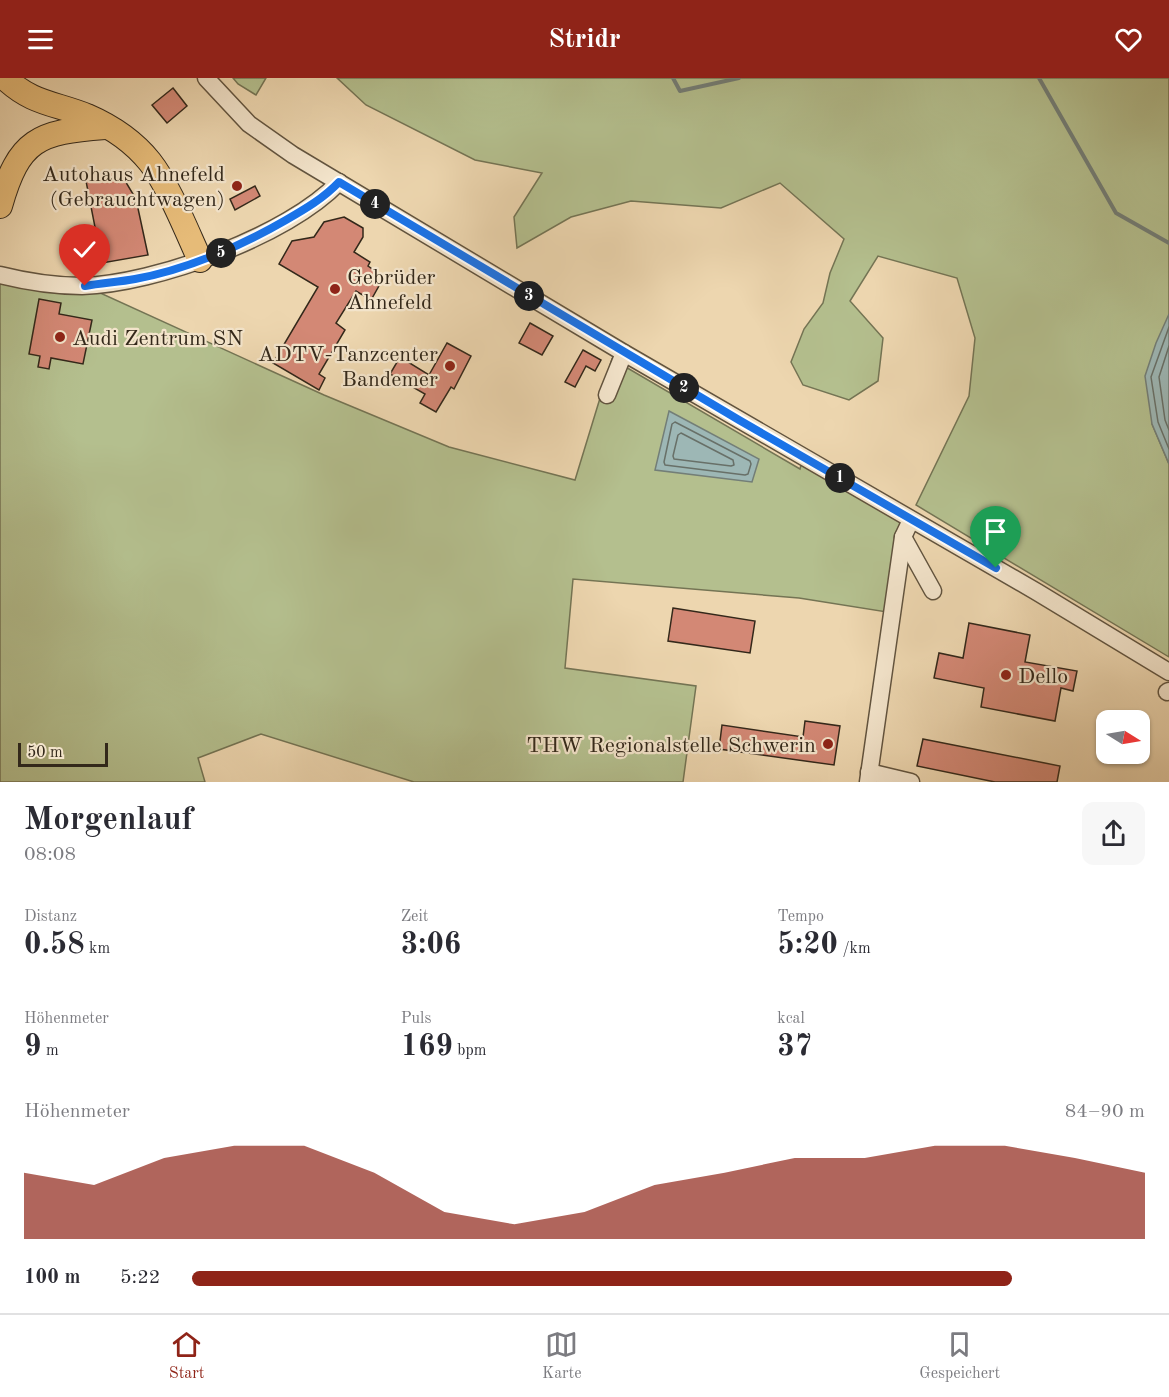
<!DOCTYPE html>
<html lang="de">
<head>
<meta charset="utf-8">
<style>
  :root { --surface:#fff; --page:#f7f7f7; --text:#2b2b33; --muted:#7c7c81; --line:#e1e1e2; --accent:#8f2418 }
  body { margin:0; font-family:"Old Standard TT",serif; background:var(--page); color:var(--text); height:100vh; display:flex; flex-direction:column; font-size:22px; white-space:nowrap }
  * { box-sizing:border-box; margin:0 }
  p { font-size:20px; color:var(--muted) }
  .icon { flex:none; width:33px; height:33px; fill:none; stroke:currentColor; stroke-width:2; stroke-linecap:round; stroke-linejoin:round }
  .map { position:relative; height:704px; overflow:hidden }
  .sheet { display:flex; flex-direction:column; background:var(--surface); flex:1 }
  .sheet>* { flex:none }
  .needle { width:39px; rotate:101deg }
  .tools { position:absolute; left:1096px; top:632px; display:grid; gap:12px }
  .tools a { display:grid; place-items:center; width:54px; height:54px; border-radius:12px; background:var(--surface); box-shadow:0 2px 4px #0004; font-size:30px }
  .scale { position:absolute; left:18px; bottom:15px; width:90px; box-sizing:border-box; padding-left:6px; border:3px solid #33281a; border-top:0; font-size:16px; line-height:21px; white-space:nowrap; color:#33281a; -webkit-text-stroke:4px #f3e4cb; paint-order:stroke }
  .pin { position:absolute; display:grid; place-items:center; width:51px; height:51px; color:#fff; margin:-62px -26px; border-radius:50% 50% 50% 0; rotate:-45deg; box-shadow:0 0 6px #0007 }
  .pin .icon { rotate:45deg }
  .km { position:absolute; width:30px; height:30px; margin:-15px; border-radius:50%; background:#222; color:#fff; font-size:16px; line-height:30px; text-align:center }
  .round { display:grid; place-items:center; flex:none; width:63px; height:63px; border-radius:12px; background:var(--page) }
  .summary { display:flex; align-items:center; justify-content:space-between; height:102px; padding:0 24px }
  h1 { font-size:33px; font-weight:700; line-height:45px }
  .stats { display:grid; grid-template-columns:repeat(3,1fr); gap:9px; height:102px; padding:6px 24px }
  .stats div { display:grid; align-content:center }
  .stats b { font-size:30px; font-weight:700 }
  .stats small { font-size:16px; font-weight:400 }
  .stats p { font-size:16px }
  .chart { height:168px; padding:12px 24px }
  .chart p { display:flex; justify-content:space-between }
  .chart svg { width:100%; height:108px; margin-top:6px; fill:var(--accent); opacity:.7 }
  ul { padding:0 24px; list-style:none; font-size:20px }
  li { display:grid; grid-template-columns:96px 72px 1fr; align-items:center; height:45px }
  li i { height:15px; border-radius:8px; background:var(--accent) }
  header { display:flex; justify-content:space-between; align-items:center; height:78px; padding:0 24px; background:var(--accent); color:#fff; font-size:27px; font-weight:700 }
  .tab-bar { display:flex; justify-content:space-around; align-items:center; height:84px; border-top:2px solid var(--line); background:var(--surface); font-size:16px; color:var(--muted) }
  .tab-bar a { display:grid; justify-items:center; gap:3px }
  .tab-bar .on { color:var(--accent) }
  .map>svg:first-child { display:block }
</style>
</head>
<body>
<header><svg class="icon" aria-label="menu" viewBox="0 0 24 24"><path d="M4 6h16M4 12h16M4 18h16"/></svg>Stridr<svg class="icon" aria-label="heart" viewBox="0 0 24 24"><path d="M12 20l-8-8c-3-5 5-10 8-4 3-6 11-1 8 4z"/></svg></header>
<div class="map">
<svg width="1169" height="704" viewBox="0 0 1169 704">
  <rect width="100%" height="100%" fill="#edd6af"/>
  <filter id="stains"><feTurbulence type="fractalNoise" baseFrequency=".00333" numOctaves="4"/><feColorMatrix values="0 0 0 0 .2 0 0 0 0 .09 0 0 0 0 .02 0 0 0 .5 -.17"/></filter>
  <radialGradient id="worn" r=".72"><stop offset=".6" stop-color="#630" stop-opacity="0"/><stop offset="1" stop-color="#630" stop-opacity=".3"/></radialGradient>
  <g fill="#b4bf8e" stroke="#747454" stroke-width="1.5">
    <path d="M233 0H266L256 17 238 6Z"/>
    <path d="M337 0H1169V236L1152 346 1169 386V579L916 427 969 318 975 260 957 200 878 178 850 223 883 260 878 303 849 322 803 307 791 284 804 251 823 225 830 195 844 161 780 105 721 130 631 123 571 139 517 170 514 139 542 95 475 82 366 27Z"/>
    <path d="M0 200 85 208 324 317 449 369 575 402 612 281 800 391 803 379 911 442 893 535 799 520 573 501 565 590 696 608 683 704H414L261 656 198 680 205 704H0Z"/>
  </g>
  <g fill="#9db7b5" stroke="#737e77" stroke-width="1.5">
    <path d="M1169 236V386L1152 346 1145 298 1156 265Z"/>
    <path d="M669 333 759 381 752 404 655 392Z"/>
  </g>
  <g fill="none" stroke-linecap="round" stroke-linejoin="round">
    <g stroke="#687068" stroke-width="1.5">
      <path d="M1169 249 1151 299 1158 344 1169 371"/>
      <path d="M1169 268 1159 299 1165 342 1169 352"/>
      <path d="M675 344 750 383 751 386 748 396 745 397 665 387 664 384 672 346Z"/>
      <path d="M681 355 733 382 734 387 731 388 674 381 673 378 678 357Z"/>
    </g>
    <g stroke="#737e77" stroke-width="4">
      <path d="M673 0 680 13 739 0"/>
      <path d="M1039 0 1116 135 1169 165"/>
    </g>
  </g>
  <g fill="#d38875" stroke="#33281a" stroke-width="1.5">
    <path d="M173 10 187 28 167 45 152 27Z"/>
    <path d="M114 94 124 101 136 121 148 177 102 185 85 98Z"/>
    <path d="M255 108 260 118 235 132 230 121Z"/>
    <path d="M344 139 363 150V159L354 174 370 184 368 188 384 199 371 222 356 213 336 245 345 252 319 296 325 300 319 312 273 285 318 209 279 186 292 163 314 159 324 144Z"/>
    <path d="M39 221 61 225 59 236 92 242 83 286 51 280 49 291 38 289 40 278 29 276Z"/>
    <path d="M530 245 553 258 542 277 519 265Z"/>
    <path d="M447 265 471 278 454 311 451 309 436 334 420 325 425 316 390 296 400 279 429 297Z"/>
    <path d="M583 272 601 282 595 293 586 288 575 309 565 304Z"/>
    <path d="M673 530 755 543 750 575 668 563Z"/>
    <path d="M969 545 1030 557 1025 584 1077 593 1073 613 1061 610 1055 643 981 629 984 610 934 600 939 575 963 580Z"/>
    <path d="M805 643 840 648 834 687 719 671 722 647 803 659Z"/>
    <path d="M923 661 1060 688 1057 704H995L917 688Z"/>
  </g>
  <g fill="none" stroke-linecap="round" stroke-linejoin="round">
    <g stroke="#62543f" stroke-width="19">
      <g id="minor">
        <path d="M206 0 249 46 293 77 624 275 1037 514 1169 594"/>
        <path d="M0 197C28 204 53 208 82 208 155 206 288 158 339 104"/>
        <path d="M607 317 624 275"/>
        <path d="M903 459 933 513"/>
        <path d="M1167 614 1169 613"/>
        <path d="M869 694 911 704"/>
        <path d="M868 704 903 459 911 442"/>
      </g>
    </g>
    <g stroke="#33281a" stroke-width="26">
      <g id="highway">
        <path d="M5 0C32 26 55 25 87 38 110 48 134 64 150 84 169 108 187 154 200 182"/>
        <path d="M0 128C19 61 38 54 105 49"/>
      </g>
    </g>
    <use href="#minor" stroke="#f3e4cb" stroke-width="16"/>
    <use href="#highway" stroke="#e6bb78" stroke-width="24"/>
  </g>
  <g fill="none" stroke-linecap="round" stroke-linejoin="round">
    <g stroke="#fff" stroke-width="12">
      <path id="route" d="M85 208C101 205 119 204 135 201 186 192 241 168 286 142 305 131 324 120 339 104L739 342 996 490"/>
    </g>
    <use href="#route" stroke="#1a73e8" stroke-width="8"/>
  </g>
  <g fill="#8f2418" stroke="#f3e4cb" stroke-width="2">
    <circle cx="237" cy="108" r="6"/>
    <circle cx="335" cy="211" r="6"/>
    <circle cx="60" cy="259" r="6"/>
    <circle cx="450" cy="288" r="6"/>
    <circle cx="1006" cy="597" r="6"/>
    <circle cx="828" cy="666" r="6"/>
  </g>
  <g text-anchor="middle" stroke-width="4.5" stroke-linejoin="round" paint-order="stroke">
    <g font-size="22" fill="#33281a" stroke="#f3e4cb" text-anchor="end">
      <text x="225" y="103">Autohaus Ahnefeld<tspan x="225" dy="25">(Gebrauchtwagen)</tspan></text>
      <text x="347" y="206" text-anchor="start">Gebrüder<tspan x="347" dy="25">Ahnefeld</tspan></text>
      <text x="72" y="267" text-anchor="start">Audi Zentrum SN</text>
      <text x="438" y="283">ADTV-Tanzcenter<tspan x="438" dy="25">Bandemer</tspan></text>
      <text x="1018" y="605" text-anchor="start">Dello</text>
      <text x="816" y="674">THW Regionalstelle Schwerin</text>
    </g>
  </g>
  <rect width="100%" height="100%" filter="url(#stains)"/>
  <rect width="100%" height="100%" fill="url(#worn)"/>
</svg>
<div class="tools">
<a><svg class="needle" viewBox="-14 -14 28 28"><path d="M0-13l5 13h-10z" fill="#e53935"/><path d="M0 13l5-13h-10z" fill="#7c7c81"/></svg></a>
</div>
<div class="scale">50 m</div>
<div class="pin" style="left:996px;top:490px;background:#1e9e55"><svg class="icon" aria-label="arrive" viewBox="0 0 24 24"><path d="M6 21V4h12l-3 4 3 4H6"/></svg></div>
<div class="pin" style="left:85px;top:208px;background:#d93025"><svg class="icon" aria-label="check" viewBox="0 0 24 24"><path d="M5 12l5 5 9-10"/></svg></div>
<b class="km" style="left:840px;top:400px">1</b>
<b class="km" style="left:684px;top:310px">2</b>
<b class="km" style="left:529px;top:218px">3</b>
<b class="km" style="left:375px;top:126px">4</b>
<b class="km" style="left:221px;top:175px">5</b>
</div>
<section class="sheet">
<div class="summary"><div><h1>Morgenlauf</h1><p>08:08</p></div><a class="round"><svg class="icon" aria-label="share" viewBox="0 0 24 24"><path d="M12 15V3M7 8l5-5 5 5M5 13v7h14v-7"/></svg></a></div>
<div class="stats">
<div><p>Distanz</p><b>0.58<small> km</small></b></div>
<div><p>Zeit</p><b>3:06</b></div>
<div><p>Tempo</p><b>5:20<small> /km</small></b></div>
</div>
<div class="stats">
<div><p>Höhenmeter</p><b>9<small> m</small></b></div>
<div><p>Puls</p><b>169<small> bpm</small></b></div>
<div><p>kcal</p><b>37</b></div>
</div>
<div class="chart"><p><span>Höhenmeter</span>84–90 m</p>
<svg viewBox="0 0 160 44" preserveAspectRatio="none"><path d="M0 44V17L10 22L20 11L30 6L40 6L50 17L60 33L70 38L80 33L90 22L100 17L110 11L120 11L130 6L140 6L150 11L160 17V44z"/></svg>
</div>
<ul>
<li><b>100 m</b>5:22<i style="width:86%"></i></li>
</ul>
</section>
<nav class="tab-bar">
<a class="on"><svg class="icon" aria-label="home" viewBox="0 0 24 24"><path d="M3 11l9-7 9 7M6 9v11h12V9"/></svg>Start</a>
<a><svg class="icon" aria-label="map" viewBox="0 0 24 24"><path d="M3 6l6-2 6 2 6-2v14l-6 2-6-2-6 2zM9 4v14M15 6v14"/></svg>Karte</a>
<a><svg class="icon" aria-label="saved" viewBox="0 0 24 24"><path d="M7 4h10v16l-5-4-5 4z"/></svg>Gespeichert</a>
</nav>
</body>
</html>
